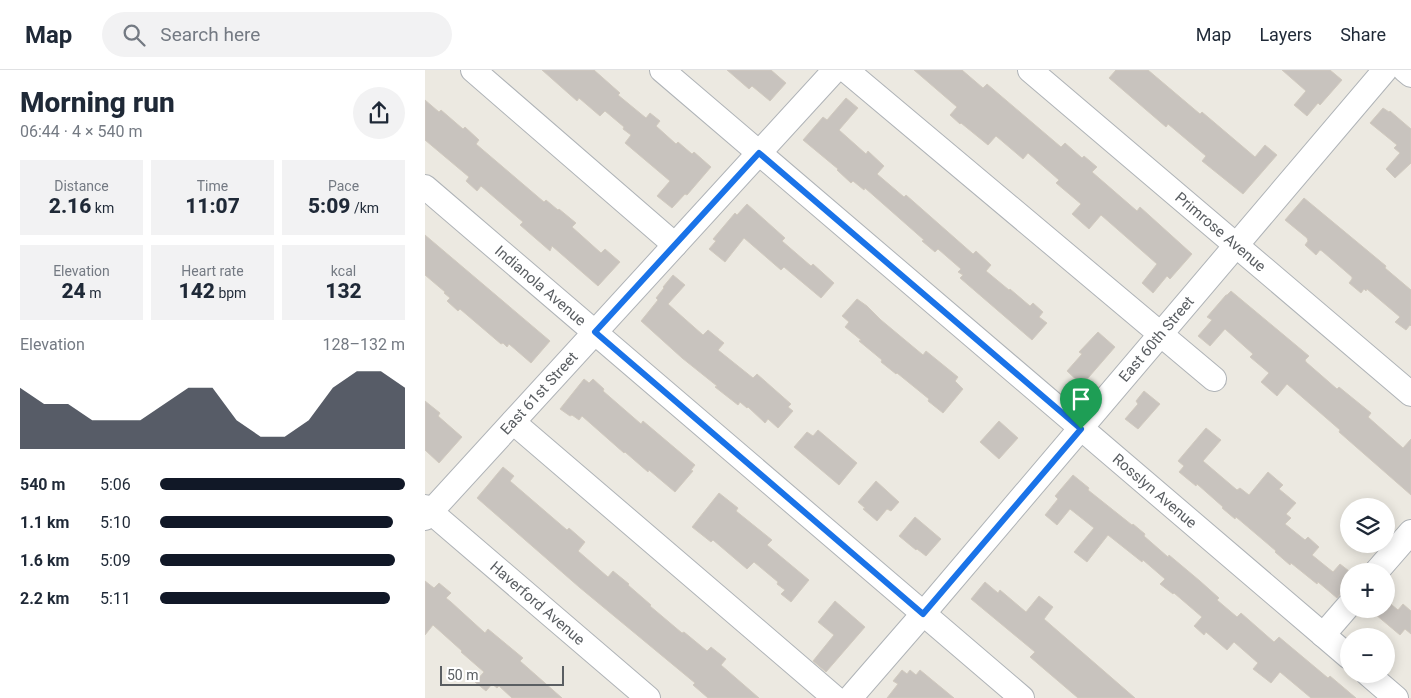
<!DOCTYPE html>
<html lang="en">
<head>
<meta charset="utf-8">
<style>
  :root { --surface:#fff; --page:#f2f2f3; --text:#1f2937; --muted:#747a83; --line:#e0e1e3; --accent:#111827 }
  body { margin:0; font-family:Roboto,sans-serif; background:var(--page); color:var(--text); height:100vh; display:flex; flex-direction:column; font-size:19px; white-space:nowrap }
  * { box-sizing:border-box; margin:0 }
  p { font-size:16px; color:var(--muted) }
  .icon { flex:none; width:28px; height:28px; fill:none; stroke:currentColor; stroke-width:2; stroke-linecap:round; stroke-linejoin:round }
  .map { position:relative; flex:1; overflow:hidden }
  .drawer { display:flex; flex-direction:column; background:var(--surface); width:425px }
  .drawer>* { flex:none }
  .fabs { position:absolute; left:915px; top:428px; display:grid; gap:10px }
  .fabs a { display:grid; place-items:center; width:55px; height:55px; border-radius:50%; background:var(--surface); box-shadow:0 2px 12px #0003; font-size:25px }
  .scale { position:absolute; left:15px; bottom:12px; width:124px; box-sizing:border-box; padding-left:5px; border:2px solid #5a5e62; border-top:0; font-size:14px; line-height:18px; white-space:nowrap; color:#5a5e62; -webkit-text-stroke:4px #fff; paint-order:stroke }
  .pin { position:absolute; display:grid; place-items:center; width:42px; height:42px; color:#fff; margin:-51px -21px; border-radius:50% 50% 50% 0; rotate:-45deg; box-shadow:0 0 5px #0007 }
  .pin .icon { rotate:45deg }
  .round { display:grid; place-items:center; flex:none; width:52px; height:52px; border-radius:26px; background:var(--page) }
  .head { display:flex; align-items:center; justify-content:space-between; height:85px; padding:0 20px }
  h1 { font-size:28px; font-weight:800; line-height:38px }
  .stats { display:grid; grid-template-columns:repeat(3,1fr); gap:8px; height:85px; padding:5px 20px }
  .stats div { display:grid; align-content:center; border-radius:0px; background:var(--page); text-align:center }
  .stats b { font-size:21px; font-weight:800 }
  .stats small { font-size:14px; font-weight:400 }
  .stats p { font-size:14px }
  .chart { height:140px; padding:10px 20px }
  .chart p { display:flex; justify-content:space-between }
  .chart svg { width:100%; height:90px; margin-top:5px; fill:var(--accent); opacity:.7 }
  ul { padding:0 20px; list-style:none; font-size:16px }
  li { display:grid; grid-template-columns:80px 60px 1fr; align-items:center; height:38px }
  li i { height:12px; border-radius:6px; background:var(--accent) }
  header { display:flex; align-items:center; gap:30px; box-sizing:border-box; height:70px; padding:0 25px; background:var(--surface); border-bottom:1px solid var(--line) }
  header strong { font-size:24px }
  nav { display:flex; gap:28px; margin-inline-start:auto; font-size:18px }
  .search { width:350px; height:45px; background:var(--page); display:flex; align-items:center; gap:12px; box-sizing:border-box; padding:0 18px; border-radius:28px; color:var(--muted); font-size:19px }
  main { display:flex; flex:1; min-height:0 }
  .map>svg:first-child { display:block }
</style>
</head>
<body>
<header>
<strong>Map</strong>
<div class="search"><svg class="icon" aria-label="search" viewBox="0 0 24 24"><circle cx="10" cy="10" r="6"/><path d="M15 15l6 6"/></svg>Search here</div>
<nav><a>Map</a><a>Layers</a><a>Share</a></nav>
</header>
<main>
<section class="drawer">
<div class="head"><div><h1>Morning run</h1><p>06:44 · 4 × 540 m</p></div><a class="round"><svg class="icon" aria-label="share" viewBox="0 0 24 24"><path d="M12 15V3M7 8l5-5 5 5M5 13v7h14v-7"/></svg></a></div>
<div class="stats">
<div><p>Distance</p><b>2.16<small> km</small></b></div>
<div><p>Time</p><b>11:07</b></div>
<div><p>Pace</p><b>5:09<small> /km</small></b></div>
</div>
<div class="stats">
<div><p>Elevation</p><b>24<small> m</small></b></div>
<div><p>Heart rate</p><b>142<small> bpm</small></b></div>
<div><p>kcal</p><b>132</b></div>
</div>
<div class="chart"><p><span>Elevation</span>128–132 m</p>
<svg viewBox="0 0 160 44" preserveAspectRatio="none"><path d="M0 44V14L10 22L20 22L30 30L40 30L50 30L60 22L70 14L80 14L90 30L100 38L110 38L120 30L130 14L140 6L150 6L160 14V44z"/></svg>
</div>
<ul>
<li><b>540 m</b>5:06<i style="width:100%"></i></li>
<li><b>1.1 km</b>5:10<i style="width:95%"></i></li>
<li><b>1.6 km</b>5:09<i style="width:96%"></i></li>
<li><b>2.2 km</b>5:11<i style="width:94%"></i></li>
</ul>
</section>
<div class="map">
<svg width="986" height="628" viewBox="0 0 986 628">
  <rect width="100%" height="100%" fill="#ece9e1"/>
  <g fill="#c8c3be" stroke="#d1cabf">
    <path d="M117 0H169L195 23 193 25 221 48 225 43 235 51 231 56 251 74 253 72 267 84 269 82 286 97 262 125 260 124 247 138 232 126 245 111 200 73 206 65 198 59 199 57 180 41 175 46 154 28 152 31Z"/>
    <path d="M302 0H346L361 13 345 31 327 16 324 19Z"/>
    <path d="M489 0H537L558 18 562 14 636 77 640 73 657 88 659 86 672 97 667 102 712 141 715 137 767 184 745 209 742 206 728 223 717 213 732 194 676 145 664 159 647 144 656 134 631 113 634 110 603 83 598 89 571 66 563 75 536 53 535 54 525 45 532 37Z"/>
    <path d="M691 0H723L775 44 777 42 830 87 840 75 852 85 818 124 777 91 781 86 743 54 741 57 684 8Z"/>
    <path d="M857 0H905L917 10 895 35 893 33 882 46 869 35 881 21Z"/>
    <path d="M421 28 433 38 414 60 441 84 443 81 459 96 452 104 479 127 481 125 548 184 551 181 566 195 561 201 584 220 585 219 605 236 608 233 618 242 614 247 622 253 607 270 535 208 538 205 533 202 536 199 513 179 510 182 497 171 499 170 440 118 439 120 428 111 426 113 412 100 413 99 378 70 398 47 402 50Z"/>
    <path d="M0 30 14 42 16 40 38 59 40 57 54 70 51 74 119 132 121 130 133 140 134 139 151 153 147 157 176 183 180 179 195 192 173 216 127 176 125 181 117 174 95 155 98 152 92 147 56 116 52 121 41 111 44 107 0 70Z"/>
    <path d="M958 38 964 42 965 41 986 59V93L970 108 961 99 975 83 969 78 972 75 945 53Z"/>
    <path d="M879 128 961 196 960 198 986 220V256L985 255 981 260 970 252 975 247 942 219 941 221 939 219 936 223 924 213 927 209V207L897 181 895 180 891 185 880 175 883 171 882 168 860 150Z"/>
    <path d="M322 134 360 168 357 171 386 196 388 194 409 213 396 228 359 197 356 200 319 168 300 192 284 179 291 171 288 169 310 143 312 145Z"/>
    <path d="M0 165 125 271 106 293 84 274 82 277 78 273 76 274 35 239 33 241 22 231 25 228 19 223 20 222 0 205Z"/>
    <path d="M248 205 260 215 243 234 278 265 283 260 299 273 293 280 328 308 332 304 366 334 363 337 368 341 353 358 343 349 340 353 323 337 322 338 315 332 313 335 290 317 292 316 257 288 216 251 233 230 231 228 239 218 238 217Z"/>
    <path d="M806 221 884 286 880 290 881 292 912 319 914 317 946 343 943 347 978 378 986 369V425L914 362 915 360 862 314 852 326 836 312 844 303 825 287 828 284 800 259 785 276 773 266 787 250 782 247 801 225H802Z"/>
    <path d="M432 229 442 236 456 250 498 285 501 281 533 307 530 311 538 319 518 343 503 331 504 329 472 303 471 304 456 292 457 290 434 271 436 270 420 257 424 252 417 246Z"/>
    <path d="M673 262 690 277 657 315 642 301 657 284 654 282Z"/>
    <path d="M159 309 164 313 168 309 179 319 178 321 216 354 218 351 270 395 266 400 268 401 250 422 224 400 223 402 200 382 199 383 157 346 154 350 147 345 145 346 135 339Z"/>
    <path d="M719 321 735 334 713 359 700 349 713 334 711 331Z"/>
    <path d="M0 331 15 343 13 346 37 367 14 393 0 380Z"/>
    <path d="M574 351 593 368 574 389 555 372Z"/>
    <path d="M781 358 796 370 778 391 812 420 815 418 824 425 843 402 858 415 854 419 871 433 861 444 866 448 860 454 880 470 883 467 894 477 887 485 908 502 915 494 924 501V514L912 528 893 512 892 514 866 493 865 495 850 482 851 481 811 447 810 449 797 438 798 437 772 414 771 416 754 402 759 396 753 391Z"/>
    <path d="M393 360 432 393 414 415 369 377 382 362 388 366Z"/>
    <path d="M78 397 89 406 85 411 142 460 144 458 160 472 153 481 183 507 188 501 204 514 203 515 226 535 225 536 257 563 259 562 282 581 286 577 301 589 296 595 334 628H283L268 615 270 613 154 517 52 428Z"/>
    <path d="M648 405 664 418 663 420 707 455 708 454 720 464 719 466 743 487 744 485 775 511 794 528 792 530 812 547 816 543 849 572 854 567 903 608 905 606 931 628H886L855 602 846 613 828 599 833 593 809 572 802 580 781 562 779 565 769 556 777 547 749 523 748 524 735 514 740 509 718 490 717 492 683 465 662 492 649 482 669 458 645 439 632 455 620 445 633 429 630 426Z"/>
    <path d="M451 411 474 432 466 441 462 439 452 451 438 439 440 438 433 432Z"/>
    <path d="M294 423 313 438 311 441 347 470 342 475 384 510 366 532 356 524 360 520 352 514 353 512 329 492 322 499 288 470 286 472 267 457Z"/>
    <path d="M490 447 516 469 501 486 492 479 491 480 474 466Z"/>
    <path d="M0 511 9 518 14 513 26 523 21 528 26 532 60 563 63 559 98 588 95 591 137 628H87L74 616 72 618 67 614 61 621 50 612 59 602 36 582 37 581 8 555 0 565Z"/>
    <path d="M560 512 573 523 575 520 601 542 614 526 628 537 619 549 710 628H653L605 587 610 582 546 529Z"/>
    <path d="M961 530 973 540 978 534 986 541V564L980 559 975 565 944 539H961Z"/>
    <path d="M410 531 440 557 401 602 388 591 409 565 393 552Z"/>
    <path d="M477 600 482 604 485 600 491 605 495 600 529 628H462L473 614 468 611Z"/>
  </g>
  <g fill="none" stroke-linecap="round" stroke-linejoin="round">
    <g stroke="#afb3b7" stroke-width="26">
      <g id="minor">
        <path d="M48 0 250 175"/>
        <path id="s1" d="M237 0 924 587"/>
        <path d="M421 0 789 309"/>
        <path id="s2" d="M605 0 986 324"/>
        <path d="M980 0 986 5"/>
        <path id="s3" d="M0 117 597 628"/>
        <path d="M88 352 410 628"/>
        <path id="s4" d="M0 437 223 628"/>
        <path id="s5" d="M0 448 410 0"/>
        <path d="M952 501 986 462"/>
        <path d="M898 565 924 535"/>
        <path d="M943 604 971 628"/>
        <path id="s6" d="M425 628 498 544 960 0"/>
      </g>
    </g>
    <use href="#minor" stroke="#fff" stroke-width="24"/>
  </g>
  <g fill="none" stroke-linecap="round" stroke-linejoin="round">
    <g stroke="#fff" stroke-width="10">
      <path id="route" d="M334 83 656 359 498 544 170 262Z"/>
    </g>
    <use href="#route" stroke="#1a73e8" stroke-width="6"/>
  </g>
  <g text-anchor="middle" stroke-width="4.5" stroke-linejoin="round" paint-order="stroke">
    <g font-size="15" fill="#5a5e62" stroke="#fff">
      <text dy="5" stroke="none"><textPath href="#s2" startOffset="250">Primrose Avenue</textPath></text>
      <text dy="5" stroke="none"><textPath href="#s3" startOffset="152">Indianola Avenue</textPath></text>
      <text dy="5" stroke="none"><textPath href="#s6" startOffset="472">East 60th Street</textPath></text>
      <text dy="5" stroke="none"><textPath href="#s5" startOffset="169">East 61st Street</textPath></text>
      <text dy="5" stroke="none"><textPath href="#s1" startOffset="648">Rosslyn Avenue</textPath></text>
      <text dy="5" stroke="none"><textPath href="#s4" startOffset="148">Haverford Avenue</textPath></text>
    </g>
  </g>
</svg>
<div class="fabs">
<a><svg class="icon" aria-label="layers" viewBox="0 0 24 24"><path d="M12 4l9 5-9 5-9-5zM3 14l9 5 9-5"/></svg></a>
<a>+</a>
<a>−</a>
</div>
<div class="scale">50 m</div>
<div class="pin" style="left:656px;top:359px;background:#1e9e55"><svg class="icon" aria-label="arrive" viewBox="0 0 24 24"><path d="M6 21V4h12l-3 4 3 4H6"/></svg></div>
</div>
</main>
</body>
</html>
